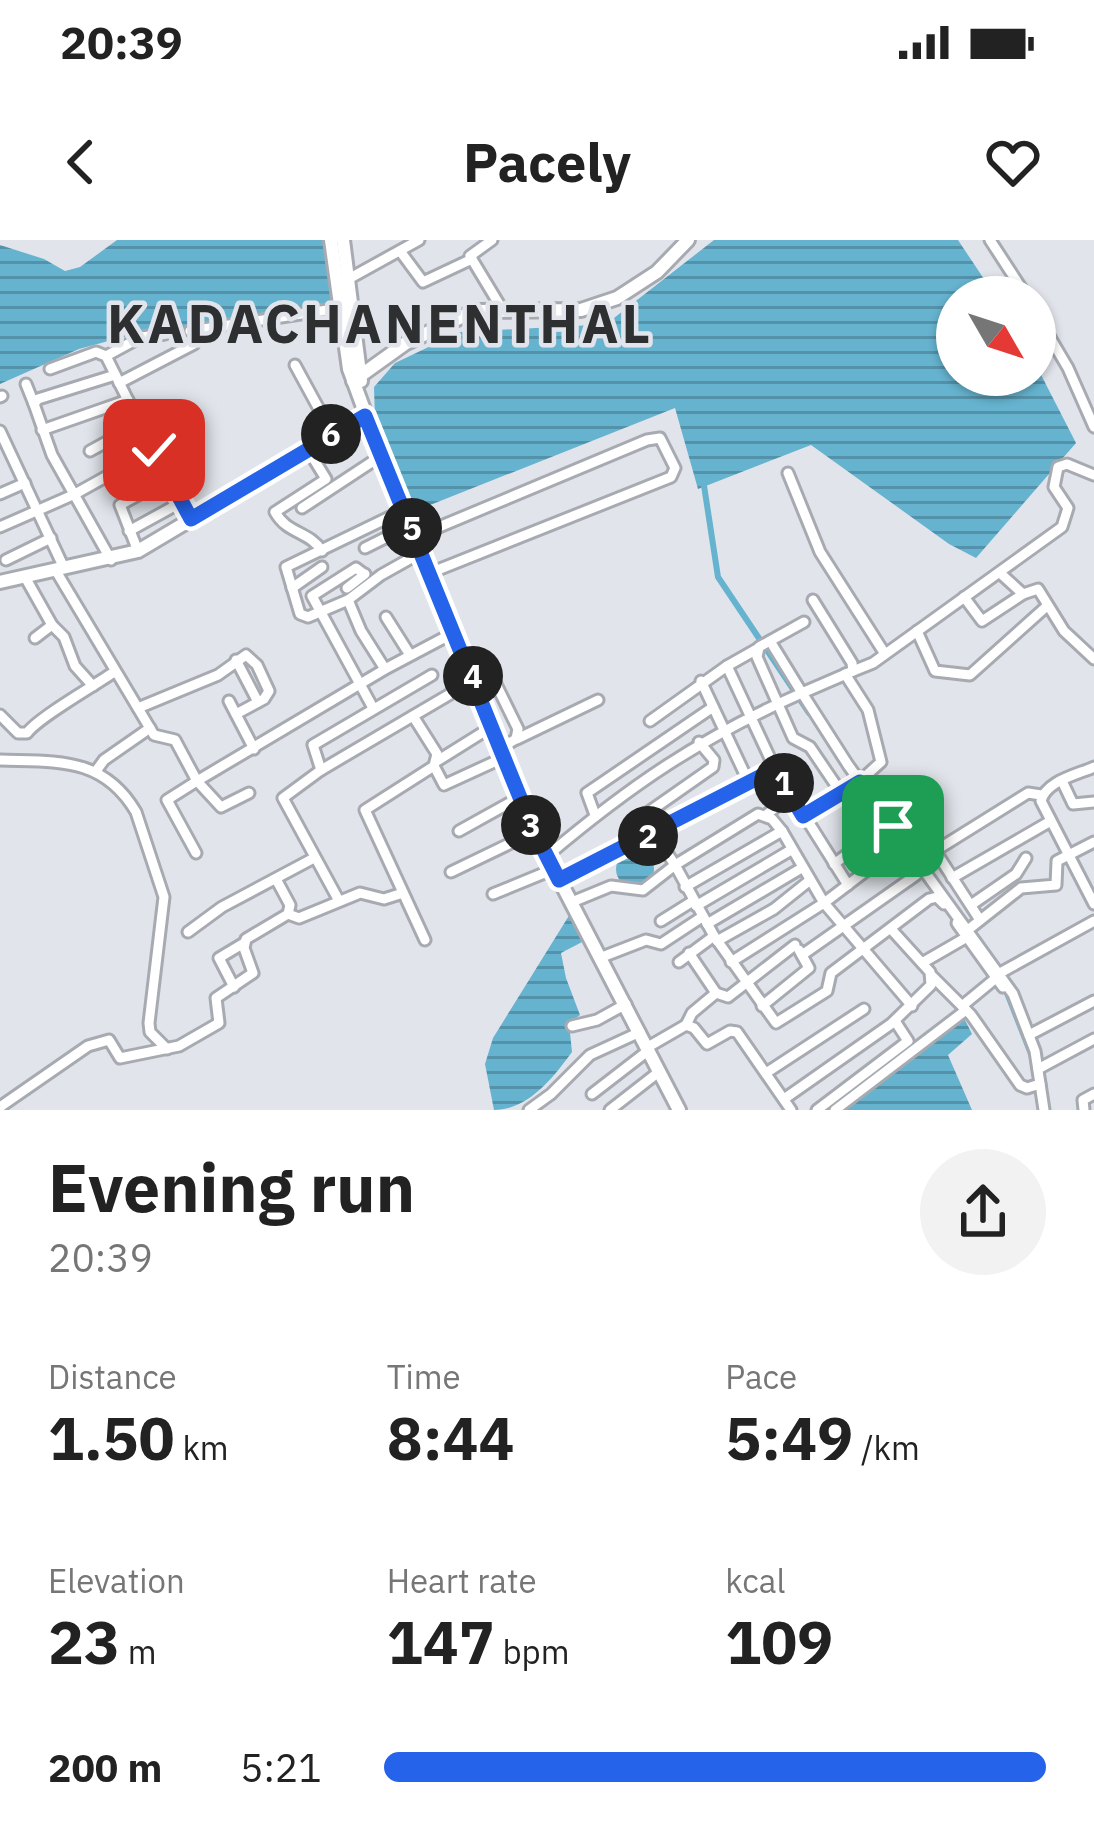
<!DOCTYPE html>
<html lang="en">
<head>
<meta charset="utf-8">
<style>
  :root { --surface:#fff; --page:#f2f2f2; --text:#222; --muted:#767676; --accent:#2563eb }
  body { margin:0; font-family:"IBM Plex Sans",sans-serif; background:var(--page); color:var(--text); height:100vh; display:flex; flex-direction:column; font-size:45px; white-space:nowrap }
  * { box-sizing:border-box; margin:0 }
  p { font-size:39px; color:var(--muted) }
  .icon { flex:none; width:66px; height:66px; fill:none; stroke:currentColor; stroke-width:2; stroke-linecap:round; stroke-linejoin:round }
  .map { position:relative; height:870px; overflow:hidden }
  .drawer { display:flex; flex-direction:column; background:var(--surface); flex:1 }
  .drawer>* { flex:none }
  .needle { width:78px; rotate:129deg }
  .fabs { position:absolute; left:936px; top:36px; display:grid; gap:24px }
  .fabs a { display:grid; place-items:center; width:120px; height:120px; border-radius:50%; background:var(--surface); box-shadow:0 3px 9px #0004; font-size:60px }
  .pin { position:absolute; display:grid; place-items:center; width:102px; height:102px; color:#fff; margin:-51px; border-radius:24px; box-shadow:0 6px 18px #0006 }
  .km { position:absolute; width:60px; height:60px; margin:-30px; border-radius:50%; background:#222; color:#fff; font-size:33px; line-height:60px; text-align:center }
  .round { display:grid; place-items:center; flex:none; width:126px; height:126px; border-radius:63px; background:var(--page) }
  .head { display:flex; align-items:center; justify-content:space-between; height:204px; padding:0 48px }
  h1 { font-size:66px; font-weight:800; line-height:90px }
  .figures { display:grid; grid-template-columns:repeat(3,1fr); gap:18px; height:204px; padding:12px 48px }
  .figures div { display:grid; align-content:center }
  .figures b { font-size:60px; font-weight:800 }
  .figures small { font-size:33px; font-weight:400 }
  .figures p { font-size:33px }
  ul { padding:0 48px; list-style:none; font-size:39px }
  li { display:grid; grid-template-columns:192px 144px 1fr; align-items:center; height:90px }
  li i { height:30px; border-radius:15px; background:var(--accent) }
  .status { display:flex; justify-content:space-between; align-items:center; height:84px; padding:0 60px; background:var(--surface); direction:ltr }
  .status svg { height:33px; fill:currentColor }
  header { display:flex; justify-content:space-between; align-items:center; height:156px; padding:0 48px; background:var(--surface); font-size:54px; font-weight:800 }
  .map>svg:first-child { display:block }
</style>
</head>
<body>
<div class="status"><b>20:39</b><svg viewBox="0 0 49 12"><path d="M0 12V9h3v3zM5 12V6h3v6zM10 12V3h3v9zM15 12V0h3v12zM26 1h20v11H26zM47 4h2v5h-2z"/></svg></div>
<header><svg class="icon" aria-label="back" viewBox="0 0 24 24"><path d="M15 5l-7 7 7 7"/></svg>Pacely<svg class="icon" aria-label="heart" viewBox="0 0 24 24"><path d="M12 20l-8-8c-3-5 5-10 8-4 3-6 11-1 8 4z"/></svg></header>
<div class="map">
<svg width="1094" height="870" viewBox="0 0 1094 870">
  <defs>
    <pattern id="water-rules" width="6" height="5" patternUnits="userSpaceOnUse" patternTransform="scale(3)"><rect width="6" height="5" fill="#66b3cf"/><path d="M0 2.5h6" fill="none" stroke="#5492a9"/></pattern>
  </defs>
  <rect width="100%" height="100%" fill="#e1e5eb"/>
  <g fill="url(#water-rules)">
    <path d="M117 0H325L336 64 210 87 138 93 79 109 0 144V5L44 19 65 31 80 27Z"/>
    <path d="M714 0H958L996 57H957V135H1035V123L1076 203 976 318 949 304 811 205 698 249 675 168 415 271 375 179 374 147 395 123 460 92 592 85 614 78Z"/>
    <circle cx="635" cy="629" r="19"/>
    <path d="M570 674 584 701 561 713 566 738 580 775 569 783 572 812C553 838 528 870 494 870L485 824 493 798Z"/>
    <path d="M964 778 972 794 948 815 972 870H846Z"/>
  </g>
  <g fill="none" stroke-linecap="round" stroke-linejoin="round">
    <g stroke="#66b3cf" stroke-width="6">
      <path d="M703 239 718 337 809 473"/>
      <path d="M1007 753 1033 819"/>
    </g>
    <g stroke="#a7abb1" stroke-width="15">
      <g id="minor">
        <path d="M492 0 470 16 502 69"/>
        <path d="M990 0 1027 57"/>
        <path d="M400 11 423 42 472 19"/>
        <path d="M343 42 419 0"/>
        <path d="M1035 72 1068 128 1094 187"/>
        <path d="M190 91 340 68"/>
        <path d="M106 116 141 97 165 94"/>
        <path d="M295 125 332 193"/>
        <path d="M50 129 96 112 106 116 167 239 191 279"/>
        <path d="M119 143 194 104"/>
        <path d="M26 144 34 164"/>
        <path d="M0 157 2 156"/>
        <path d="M42 190 128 160"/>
        <path d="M0 191 64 328"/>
        <path d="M307 208 326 239 275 272C287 294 309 291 322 311"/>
        <path d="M90 211 139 184"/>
        <path d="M788 233 820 312 885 414"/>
        <path d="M0 254 25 243"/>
        <path d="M302 268 381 216"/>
        <path d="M404 270 286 327 300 374 308 377 348 360 381 335 422 312"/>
        <path d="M0 287 75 254 154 210"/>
        <path d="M129 291 180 263"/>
        <path d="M415 297 647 200 660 198 675 228 671 237 430 333"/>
        <path d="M365 308 411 285"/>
        <path d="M138 311 120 265 167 239"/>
        <path d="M6 320 51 298"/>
        <path d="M111 320 52 215 34 164 38 159 115 135"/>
        <path d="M56 331 154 495 175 500 197 541 387 428 455 392"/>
        <path d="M1000 333 1023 354 1038 349 1064 391 1094 419"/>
        <path d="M364 334 356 328 312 356 373 468"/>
        <path d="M25 337 52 385 64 397 75 426 93 446"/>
        <path d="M292 348 322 327"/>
        <path d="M347 348 365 334"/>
        <path d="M964 357 982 381 1023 354"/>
        <path d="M348 360 361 391 385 429"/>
        <path d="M386 377 410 415"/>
        <path d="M804 382 759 407 757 417 793 498 810 507 871 597"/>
        <path d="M917 391 935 431 970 435 1047 366"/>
        <path d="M35 398 52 385"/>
        <path d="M770 401 802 453 853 431 852 423 813 360"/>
        <path d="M236 420 258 462"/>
        <path d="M727 426 757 409"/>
        <path d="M853 431 873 423 1062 287 1068 268 1054 247 1058 227 1067 224 1094 235"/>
        <path d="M701 441 749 543"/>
        <path d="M475 442 488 436 493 438 518 489 516 499 501 508"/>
        <path d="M229 461 254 509"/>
        <path d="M138 468 218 435 246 415 257 425 269 451 264 459 236 474"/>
        <path d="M0 475 18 493H27C39 477 94 446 114 432"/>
        <path d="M413 476 437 514 434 526 444 545 505 517"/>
        <path d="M517 499 598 460"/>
        <path d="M0 520C56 522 103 516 136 572L164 657 149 783 150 792 167 809"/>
        <path d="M437 521 493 486"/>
        <path d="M1094 527C1076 535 1046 541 1041 561L1094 664"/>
        <path d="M775 529 848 645"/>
        <path d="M321 530 313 505 432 435"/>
        <path d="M96 531 104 520 150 488"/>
        <path d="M1062 541 1073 564 1094 562"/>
        <path d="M595 575 587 553 713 467"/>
        <path d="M766 575 791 555"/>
        <path d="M803 576 860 541 881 522 868 470 845 434"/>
        <path d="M459 591 520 557"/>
        <path d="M782 591 772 579 758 574 675 625 714 696 776 783 827 751 831 733 929 659 937 657 944 664"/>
        <path d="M935 611 1028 553 1041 555"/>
        <path d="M196 613 167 560 197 541 221 567 249 553"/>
        <path d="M547 616C631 545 700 498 802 453L848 525 1013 754 1035 811 1044 870"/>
        <path d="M834 624 890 582"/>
        <path d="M451 632 534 592"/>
        <path d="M952 638 1049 582"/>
        <path d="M559 640 775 529 727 426 650 481"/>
        <path d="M685 647 782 591 824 663 917 592 932 606 980 680"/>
        <path d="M493 654 554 629"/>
        <path d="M338 659 283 558 321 530 474 440"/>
        <path d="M572 662 611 646 643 650 675 625 643 576 713 527 714 520 699 502"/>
        <path d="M971 665 1016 634 1026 618"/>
        <path d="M696 666 791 610"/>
        <path d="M288 674 299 678 360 653 384 659 403 653"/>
        <path d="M661 681 693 661"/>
        <path d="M957 683 1003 747"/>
        <path d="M707 684 800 629"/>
        <path d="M969 689 1021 648 1056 645 1057 621 1094 602"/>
        <path d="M188 692 222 667 314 618"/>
        <path d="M425 700 365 570 434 526"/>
        <path d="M717 701 774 669 809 641"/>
        <path d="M689 713 716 753 728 757 795 705"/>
        <path d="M802 715 916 635"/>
        <path d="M602 717 646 700 661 704 702 677"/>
        <path d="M679 722 714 696"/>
        <path d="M731 722 824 663 912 766"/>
        <path d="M922 723 967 697"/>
        <path d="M1000 733 1094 681"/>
        <path d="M932 736 971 775 1020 845 1027 848 1040 844"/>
        <path d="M234 747 219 718 244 703"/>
        <path d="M762 766 809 728 799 710"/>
        <path d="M962 766 996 738"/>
        <path d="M686 785 692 773 716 753"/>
        <path d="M572 786 597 780 626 764"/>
        <path d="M1029 795 1094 761"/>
        <path d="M648 807 686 785 694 788 707 804 730 791 737 792 791 870"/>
        <path d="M1038 829 1094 799"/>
        <path d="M766 833 864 769"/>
        <path d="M592 854 649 810"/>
        <path d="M784 859 891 784 931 745 930 732 891 689"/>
        <path d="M0 867 88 806 109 800 120 818 179 806 219 783 216 758 253 733 244 708 246 699 288 674 290 665 276 639"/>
        <path d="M529 870 551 854 590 815 640 792"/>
        <path d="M610 870 660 831"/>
        <path d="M817 870 908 801 895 781"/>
        <path d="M835 870 966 770"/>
        <path d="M1084 870 1083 860 1094 854"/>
      </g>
    </g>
    <g stroke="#a7abb1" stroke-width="18">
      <g id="major">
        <path d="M331 0 349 129 381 216 532 587 679 870"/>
        <path d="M343 0 361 141"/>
        <path d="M353 141 406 103 474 71 581 70 617 58 657 32 688 0"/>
        <path d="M0 342 138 311 365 176"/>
      </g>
    </g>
    <use href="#minor" stroke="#fff" stroke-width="9"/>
    <use href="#major" stroke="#fff" stroke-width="12"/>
  </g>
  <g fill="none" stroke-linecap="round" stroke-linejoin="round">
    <g stroke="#fff" stroke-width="24">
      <path id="route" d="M154 210 191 279 365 176 532 587 559 640 775 529 803 576 860 542 893 586"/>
    </g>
    <use href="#route" stroke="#2563eb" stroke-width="15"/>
  </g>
  <g text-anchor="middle" stroke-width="9" stroke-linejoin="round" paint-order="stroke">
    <g font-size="54" font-weight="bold" letter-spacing="3" fill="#2d2f31" stroke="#e1e5eb">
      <text x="380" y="103">KADACHANENTHAL</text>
    </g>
  </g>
</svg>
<div class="fabs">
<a><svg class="needle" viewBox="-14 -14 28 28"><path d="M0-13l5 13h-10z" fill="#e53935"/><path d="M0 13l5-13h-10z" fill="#767676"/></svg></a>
</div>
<div class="pin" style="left:893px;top:586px;background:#1e9e55"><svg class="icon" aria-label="arrive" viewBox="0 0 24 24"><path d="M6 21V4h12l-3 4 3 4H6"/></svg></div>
<div class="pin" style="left:154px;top:210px;background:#d93025"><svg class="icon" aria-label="check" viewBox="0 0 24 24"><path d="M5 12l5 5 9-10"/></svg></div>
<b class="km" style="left:784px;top:543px">1</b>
<b class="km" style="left:648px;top:596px">2</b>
<b class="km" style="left:531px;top:585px">3</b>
<b class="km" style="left:473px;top:436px">4</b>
<b class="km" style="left:412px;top:288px">5</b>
<b class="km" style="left:331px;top:194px">6</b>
</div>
<section class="drawer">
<div class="head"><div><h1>Evening run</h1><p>20:39</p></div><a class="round"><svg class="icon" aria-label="share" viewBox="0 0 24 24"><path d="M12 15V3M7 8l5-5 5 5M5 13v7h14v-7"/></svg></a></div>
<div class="figures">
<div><p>Distance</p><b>1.50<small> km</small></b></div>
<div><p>Time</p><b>8:44</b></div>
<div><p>Pace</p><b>5:49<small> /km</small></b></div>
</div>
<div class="figures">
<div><p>Elevation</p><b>23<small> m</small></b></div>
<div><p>Heart rate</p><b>147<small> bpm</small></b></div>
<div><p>kcal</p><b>109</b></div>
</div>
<ul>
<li><b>200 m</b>5:21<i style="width:100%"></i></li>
</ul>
</section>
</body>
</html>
